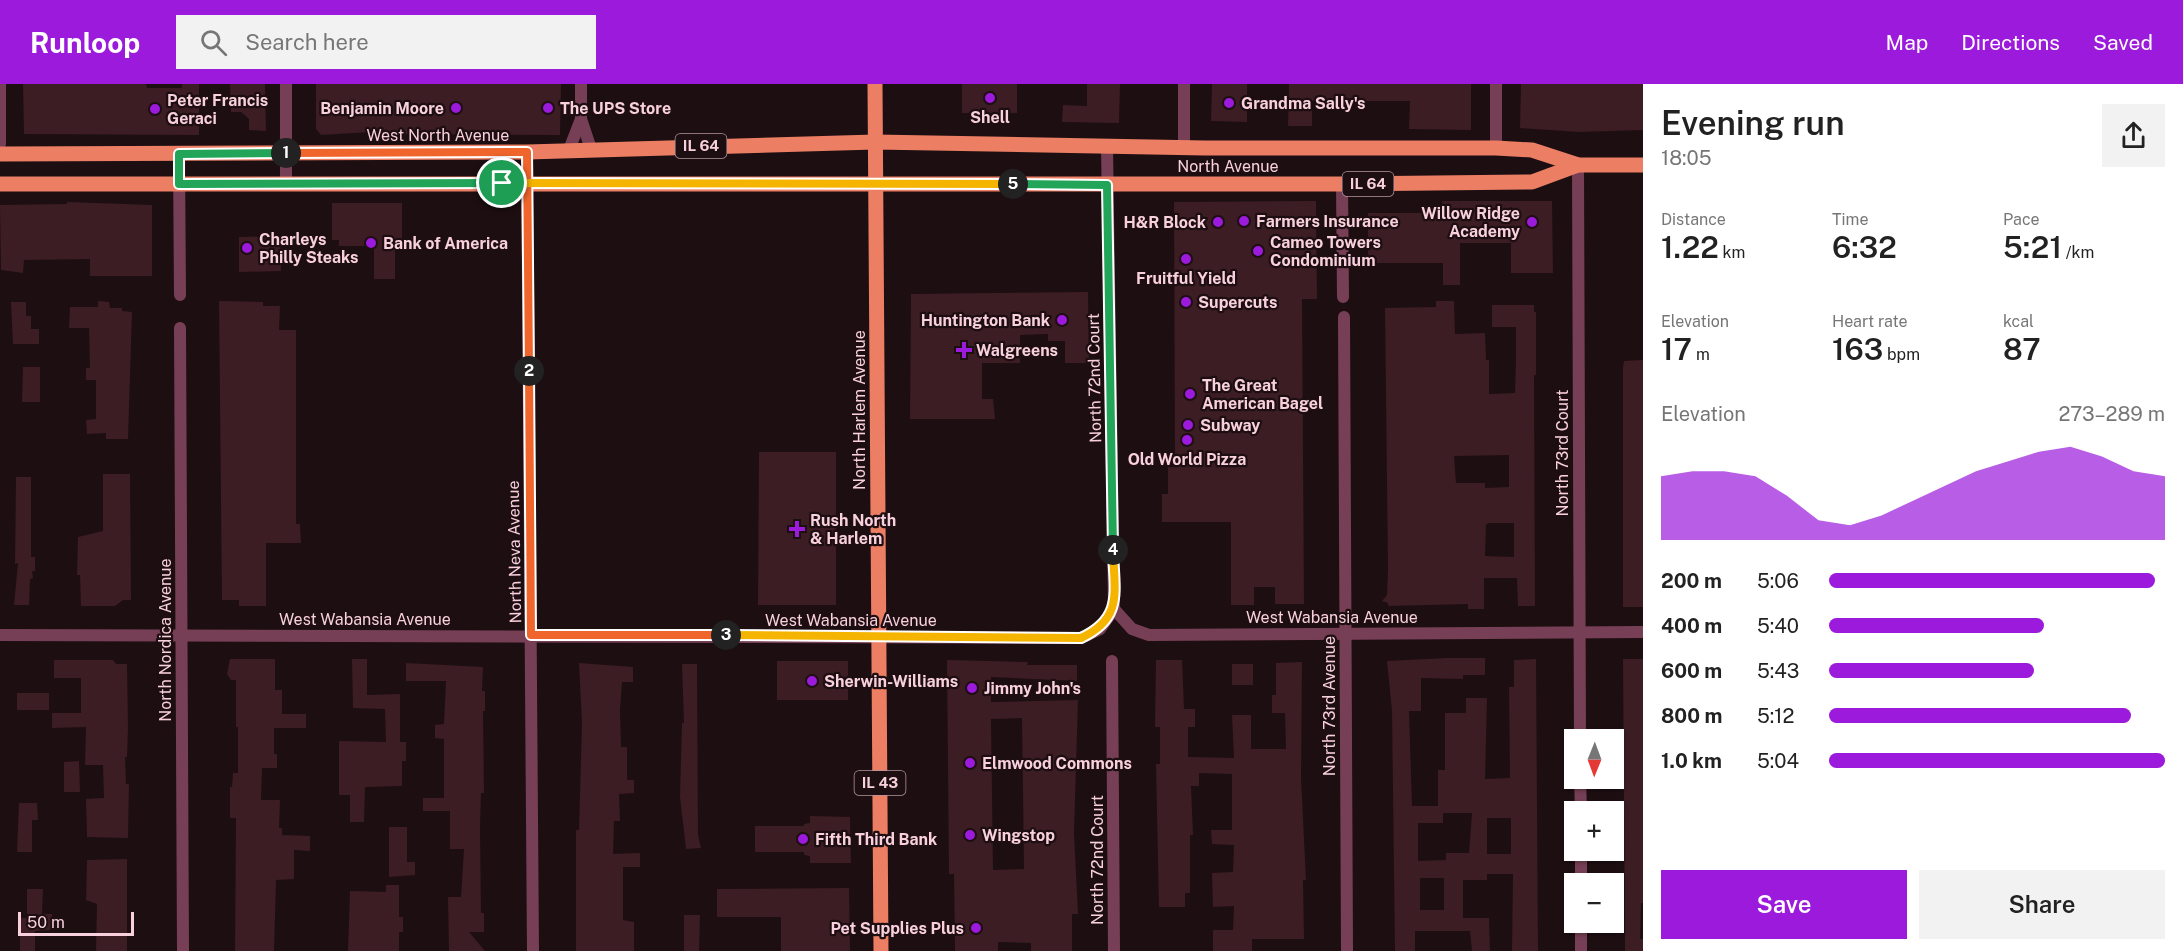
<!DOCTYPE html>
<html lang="en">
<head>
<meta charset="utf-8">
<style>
  :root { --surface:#fff; --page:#f2f2f2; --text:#222; --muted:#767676; --accent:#9b1adb }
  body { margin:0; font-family:"Public Sans",sans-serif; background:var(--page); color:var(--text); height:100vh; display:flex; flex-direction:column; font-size:22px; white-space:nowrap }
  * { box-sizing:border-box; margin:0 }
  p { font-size:20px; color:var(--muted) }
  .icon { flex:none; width:33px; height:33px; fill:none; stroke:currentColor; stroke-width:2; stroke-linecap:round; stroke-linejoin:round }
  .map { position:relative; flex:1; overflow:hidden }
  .details { display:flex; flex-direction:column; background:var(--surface); width:540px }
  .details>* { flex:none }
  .needle { width:39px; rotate:181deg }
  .tools { position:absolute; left:1564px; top:645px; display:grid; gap:12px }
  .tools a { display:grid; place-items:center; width:60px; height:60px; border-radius:0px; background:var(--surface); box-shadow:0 2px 4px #0004; font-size:30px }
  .scale { position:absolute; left:18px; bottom:15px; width:116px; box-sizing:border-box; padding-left:6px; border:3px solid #f9d0dd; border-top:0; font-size:16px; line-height:21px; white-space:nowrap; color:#f9d0dd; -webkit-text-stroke:4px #1d0e12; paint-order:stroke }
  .pin { position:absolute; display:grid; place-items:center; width:51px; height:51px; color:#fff; margin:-26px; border:3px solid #fff; border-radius:50%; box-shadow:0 2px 6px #0007 }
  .km { position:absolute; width:30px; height:30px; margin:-15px; border-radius:50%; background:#222; color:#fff; font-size:16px; line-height:30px; text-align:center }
  .round { display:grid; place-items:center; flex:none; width:63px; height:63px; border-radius:0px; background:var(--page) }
  .head { display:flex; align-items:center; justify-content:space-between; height:102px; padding:0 18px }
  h1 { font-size:33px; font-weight:600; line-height:45px }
  .metrics { display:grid; grid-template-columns:repeat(3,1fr); gap:9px; height:102px; padding:6px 18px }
  .metrics div { display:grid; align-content:center }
  .metrics b { font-size:30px; font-weight:600 }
  .metrics small { font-size:16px; font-weight:400 }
  .metrics p { font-size:16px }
  .chart { height:168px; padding:12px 18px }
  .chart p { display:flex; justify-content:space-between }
  .chart svg { width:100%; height:108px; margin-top:6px; fill:var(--accent); opacity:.7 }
  .action { display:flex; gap:12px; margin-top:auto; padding:12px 18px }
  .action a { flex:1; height:69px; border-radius:0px; background:var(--accent); color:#fff; font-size:24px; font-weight:600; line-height:69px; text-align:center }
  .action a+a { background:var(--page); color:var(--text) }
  ul { padding:0 18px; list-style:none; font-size:20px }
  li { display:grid; grid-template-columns:96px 72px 1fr; align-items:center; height:45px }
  li i { height:15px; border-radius:8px; background:var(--accent) }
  header { display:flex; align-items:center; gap:36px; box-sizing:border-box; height:84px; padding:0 30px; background:var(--accent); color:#fff }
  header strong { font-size:28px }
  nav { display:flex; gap:33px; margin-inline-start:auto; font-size:21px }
  .search { width:420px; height:54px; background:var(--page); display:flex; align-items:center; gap:15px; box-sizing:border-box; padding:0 21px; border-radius:0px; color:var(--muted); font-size:22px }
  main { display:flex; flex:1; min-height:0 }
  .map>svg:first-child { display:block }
</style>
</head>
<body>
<header>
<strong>Runloop</strong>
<div class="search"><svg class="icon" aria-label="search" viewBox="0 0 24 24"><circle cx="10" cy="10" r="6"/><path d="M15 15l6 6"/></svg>Search here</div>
<nav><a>Map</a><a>Directions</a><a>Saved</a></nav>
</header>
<main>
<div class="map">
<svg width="1643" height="867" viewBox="0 0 1643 867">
  <rect width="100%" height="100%" fill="#1d0e12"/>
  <g fill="#3c1d24" fill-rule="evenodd">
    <path d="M23 0H146L147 4H182V0H199V51L24 50Z"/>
    <path d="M230 0H265L266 47 249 46V35L241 28H231Z"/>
    <path d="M316 0H561L560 51 387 50V47L321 51 316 45Z"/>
    <rect x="962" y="0" width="55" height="29"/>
    <path d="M1087 0H1120L1119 39 1062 38 1063 21 1087 22Z"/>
    <path d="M1212 0H1247V38L1211 37Z"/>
    <path d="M1289 0H1471V46L1409 45 1410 17H1312V42H1288Z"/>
    <path d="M1521 0H1643V46L1579 48 1520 44Z"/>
    <path d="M1316 117 1317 215H1302L1304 520H1275V503H1254V521H1231V438H1162V410H1168V383H1175L1174 118Z"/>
    <path d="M1442 117H1552L1553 189H1511V159H1460V201H1443V179H1368V129H1442Z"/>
    <path d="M67 118 152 121V192H90V175L24 176 23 189 1 186 0 121 67 120Z"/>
    <path d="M332 119H402V164H395V195H374V162H339V156H332Z"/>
    <path d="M280 152 281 187 239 188V153Z"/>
    <path d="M1088 208 1089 279H1065V257H1048V250L1020 251V279H982V315H993L995 335H910L911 210Z"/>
    <path d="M98 217 109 218 110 224H122V227L132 228 128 355H106V349L87 350 86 336 96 335V296H86V284H90L89 244H69L70 223H98Z"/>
    <path d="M219 217 263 218V222H280L279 246H296V440H300L301 459H266V522H239V516H222Z"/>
    <path d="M1436 217H1454L1455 250 1485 249 1486 276H1489V310L1515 309 1516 277V243H1492V221H1534V228H1536V291H1534L1535 522H1518L1517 494H1484V525H1468V520L1388 522V519L1382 517 1387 511 1388 485 1385 224 1436 223ZM1509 371V403L1485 404V399H1456L1454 372ZM1488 439H1514V473L1485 472 1486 441Z"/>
    <path d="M11 218H26V232H31V245H39V260H13Z"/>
    <path d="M1643 276V523H1623V284L1624 277Z"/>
    <path d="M23 283H40V318H22Z"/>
    <path d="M759 368H836V521H758Z"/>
    <path d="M103 390H130L131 516H123L115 522H81L80 491H77L78 453 103 447Z"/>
    <path d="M16 393H31V473H35V487H32L33 494 30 495 29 521H14L18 479 15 480Z"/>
    <path d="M1447 574H1485V591H1463V595L1421 594V627H1409L1412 722H1438V686H1445V629H1466V614H1487L1485 695 1510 694 1509 603H1514V576L1536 575 1538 867H1512L1513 790H1487V796H1463V834H1489L1490 867H1472L1470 847H1415V867H1395L1392 627 1387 577ZM1443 729H1472L1469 769H1446V776L1418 777V739H1443ZM1487 734H1511V770H1487ZM1420 794H1444V826H1420Z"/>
    <path d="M230 575H275V606H282V630H306V644H274V670H277V684H262L261 716H280L279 744H282V751L310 752V767L294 766V795L276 796 274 867H235L236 734H230V703H232L233 689H238V643H236V596H231L227 590Z"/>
    <path d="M352 575H367V611L400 610V658H406V677H402V702L365 703 364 738H350V711H339V657L386 658 385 625 353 624Z"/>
    <path d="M1623 575H1643V819H1641L1640 855H1643V867H1625Z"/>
    <path d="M54 576H113L116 580H127L128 644 127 673H125L126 700H129L128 754 87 753 86 715 104 714 103 681H85L86 643 52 644V629H81V594H54Z"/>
    <path d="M947 576 1028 578 1027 581H1077V597L991 593V618L1078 616 1074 749 1078 830H1072V867H1031V859L998 858V867H955L954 790H949ZM1022 634 1024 785 993 786 991 635Z"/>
    <path d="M1156 576H1182L1184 625H1195V643H1188V673L1234 674 1232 631H1251V665H1286L1285 629H1272V611H1276V579L1302 578 1301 694 1306 796H1303L1304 855H1252V867H1213V846H1233L1234 822 1213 823 1212 789 1233 788 1234 761 1212 760 1211 746H1232V690L1199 689V702H1191L1193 751H1190V809H1185V823H1159L1156 680H1160V643H1155Z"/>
    <rect x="777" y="577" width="71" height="39"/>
    <path d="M406 579 483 583 482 607H485V627H483L484 709H481L480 743 481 829H484V848H469L485 867H449L448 813H461L464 765H450V727H423V714H444V655L435 654V641L444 640 446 597H406Z"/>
    <path d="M579 579 633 583V598H622L620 626 621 663H627V696H634V709L619 710 620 737H614L613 770 640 769V783H623V836L634 838V867H576V746H579L582 639Z"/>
    <path d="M682 580H697L698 751 701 764 686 765 680 713 682 639H684Z"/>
    <rect x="1232" y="580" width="21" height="21"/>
    <rect x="17" y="609" width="32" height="17"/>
    <path d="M79 677 80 708H64V678Z"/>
    <path d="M19 719H37L38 736H32V768H17Z"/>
    <path d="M810 732 850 733 851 779H810V772L804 771V768H755V742H804V740L810 739Z"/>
    <path d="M389 743H407V778H415V791L389 793Z"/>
    <path d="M127 775V867H96L97 820 86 816 87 776Z"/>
    <path d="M386 801H399V833H403V848H399V867H348L350 807 386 808Z"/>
    <path d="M849 804 850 867H781V833H717V805Z"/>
    <path d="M27 805H43L42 830H52V846L35 847V867H20V834H27Z"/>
    <path d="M684 831H700L699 867H684Z"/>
  </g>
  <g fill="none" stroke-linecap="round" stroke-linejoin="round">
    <g stroke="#773f55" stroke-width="12">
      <path d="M286 0V100"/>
      <path d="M581 0V35L591 65"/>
      <path d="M1184 0V64"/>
      <path d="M1496 0V64"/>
      <path d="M0 60V0"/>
      <path d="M1107 62 1114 525"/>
      <path d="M569 66 581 35"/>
      <path d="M527 68 533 867"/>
      <path d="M179 70 180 211"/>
      <path d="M1578 81 1580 656"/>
      <path d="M1342 100 1343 213"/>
      <path d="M1344 233 1347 867"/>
      <path d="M180 244 183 867"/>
      <path d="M1114 525 1132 545 1149 551 1643 548"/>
      <path d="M0 551 1081 554 1100 545 1114 525"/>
      <path d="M1112 577 1114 867"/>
      <path d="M1580 694 1581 728"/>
      <path d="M1581 766V800"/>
      <path d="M1581 838V867"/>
    </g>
    <g stroke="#ec7e64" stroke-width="15">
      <path d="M875 0 881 867"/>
      <path d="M0 70 527 68 875 58 1205 64H1496L1532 66 1578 81H1643"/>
      <path d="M0 100H1342L1532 98 1578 81"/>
    </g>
  </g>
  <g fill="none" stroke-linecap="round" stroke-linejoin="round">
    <g stroke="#fff" stroke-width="12">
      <path id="split-1" d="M286 69 179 70V100L502 99"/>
    </g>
    <g stroke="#fff" stroke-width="12">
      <path id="split-2" d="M286 69 527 68 529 287"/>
    </g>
    <g stroke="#fff" stroke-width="12">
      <path id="split-3" d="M529 287 531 551H726"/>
    </g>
    <g stroke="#fff" stroke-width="12">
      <path id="split-4" d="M726 551 1081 554C1124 534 1114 507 1113 466"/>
    </g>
    <g stroke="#fff" stroke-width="12">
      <path id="split-5" d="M1013 100 1107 101 1113 466"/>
    </g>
    <g stroke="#fff" stroke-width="12">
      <path id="split-6" d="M502 99 1013 100"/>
    </g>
    <use href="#split-1" stroke="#22a559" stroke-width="8"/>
    <use href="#split-2" stroke="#f0652b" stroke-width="8"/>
    <use href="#split-3" stroke="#f0652b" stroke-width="8"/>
    <use href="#split-4" stroke="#f5b400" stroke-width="8"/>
    <use href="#split-5" stroke="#22a559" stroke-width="8"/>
    <use href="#split-6" stroke="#f5b400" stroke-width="8"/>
  </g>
  <g fill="#9b1adb" stroke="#1d0e12" stroke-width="2">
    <circle cx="990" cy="14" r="6"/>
    <circle cx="1229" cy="19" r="6"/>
    <circle cx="456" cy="24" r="6"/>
    <circle cx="548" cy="24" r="6"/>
    <circle cx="155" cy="25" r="6"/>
    <circle cx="1244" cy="137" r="6"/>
    <circle cx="1218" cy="138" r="6"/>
    <circle cx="1532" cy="138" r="6"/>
    <circle cx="371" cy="159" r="6"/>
    <circle cx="247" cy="164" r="6"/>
    <circle cx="1258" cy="167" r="6"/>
    <circle cx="1186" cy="175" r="6"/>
    <circle cx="1186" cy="218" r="6"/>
    <circle cx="1062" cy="236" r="6"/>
    <path d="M961 257h6v6h6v6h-6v6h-6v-6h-6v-6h6z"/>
    <circle cx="1190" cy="310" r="6"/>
    <circle cx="1188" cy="341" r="6"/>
    <circle cx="1187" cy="356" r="6"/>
    <path d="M794 436h6v6h6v6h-6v6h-6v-6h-6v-6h6z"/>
    <circle cx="812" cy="597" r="6"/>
    <circle cx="972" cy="604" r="6"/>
    <circle cx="970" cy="679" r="6"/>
    <circle cx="970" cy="751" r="6"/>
    <circle cx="803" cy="755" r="6"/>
    <circle cx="976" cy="844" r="6"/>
  </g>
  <g text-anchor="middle" stroke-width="4.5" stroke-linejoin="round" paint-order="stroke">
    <g fill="#1d0e12" stroke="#b796a0" stroke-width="1.5">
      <rect x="675.5" y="50" width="51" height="24" rx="4.5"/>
      <rect x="1342.5" y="88" width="51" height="24" rx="4.5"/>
      <rect x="854.5" y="687" width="51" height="24" rx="4.5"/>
    </g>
    <g font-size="15" font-weight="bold" fill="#f9d0dd">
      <text x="701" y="67">IL 64</text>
      <text x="1368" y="105">IL 64</text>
      <text x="880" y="704">IL 43</text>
    </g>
    <g font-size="16" font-weight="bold" fill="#f9d0dd" stroke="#1d0e12" text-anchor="start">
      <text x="167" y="22">Peter Francis<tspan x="167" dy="18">Geraci</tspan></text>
      <text x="1241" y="25">Grandma Sally's</text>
      <text x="444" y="30" text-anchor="end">Benjamin Moore</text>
      <text x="560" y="30">The UPS Store</text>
      <text x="990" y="39" text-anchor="middle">Shell</text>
      <text x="1520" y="135" text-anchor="end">Willow Ridge<tspan x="1520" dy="18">Academy</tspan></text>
      <text x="1256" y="143">Farmers Insurance</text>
      <text x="1206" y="144" text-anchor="end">H&amp;R Block</text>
      <text x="259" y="161">Charleys<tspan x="259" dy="18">Philly Steaks</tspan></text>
      <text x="1270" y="164">Cameo Towers<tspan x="1270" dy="18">Condominium</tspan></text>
      <text x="383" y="165">Bank of America</text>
      <text x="1186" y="200" text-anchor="middle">Fruitful Yield</text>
      <text x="1198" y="224">Supercuts</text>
      <text x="1050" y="242" text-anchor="end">Huntington Bank</text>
      <text x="976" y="272">Walgreens</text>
      <text x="1202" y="307">The Great<tspan x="1202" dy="18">American Bagel</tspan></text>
      <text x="1200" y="347">Subway</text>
      <text x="1187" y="381" text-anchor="middle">Old World Pizza</text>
      <text x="810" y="442">Rush North<tspan x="810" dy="18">&amp; Harlem</tspan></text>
      <text x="824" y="603">Sherwin-Williams</text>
      <text x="984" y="610">Jimmy John's</text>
      <text x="982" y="685">Elmwood Commons</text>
      <text x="982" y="757">Wingstop</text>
      <text x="815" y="761">Fifth Third Bank</text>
      <text x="964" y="850" text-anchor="end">Pet Supplies Plus</text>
    </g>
    <g font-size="16" fill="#f9d0dd" stroke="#1d0e12">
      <text x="438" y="57">West North Avenue</text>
      <text x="1228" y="88">North Avenue</text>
      <text transform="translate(1094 294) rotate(-91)" y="6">North 72nd Court</text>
      <text transform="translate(859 326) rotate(-90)" y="6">North Harlem Avenue</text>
      <text transform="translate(1562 369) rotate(-90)" y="6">North 73rd Court</text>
      <text transform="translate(514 468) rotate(-91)" y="6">North Neva Avenue</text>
      <text x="1332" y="539">West Wabansia Avenue</text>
      <text x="365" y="541">West Wabansia Avenue</text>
      <text x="851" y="542">West Wabansia Avenue</text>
      <text transform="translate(165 556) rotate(-90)" y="6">North Nordica Avenue</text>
      <text transform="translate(1329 622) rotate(-90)" y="6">North 73rd Avenue</text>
      <text transform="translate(1097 776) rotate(-90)" y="6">North 72nd Court</text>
    </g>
  </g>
</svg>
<div class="tools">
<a><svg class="needle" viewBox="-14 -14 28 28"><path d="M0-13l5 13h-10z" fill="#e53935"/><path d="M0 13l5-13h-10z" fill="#767676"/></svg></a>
<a>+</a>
<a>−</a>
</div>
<div class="scale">50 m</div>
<div class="pin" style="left:502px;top:99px;background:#1e9e55"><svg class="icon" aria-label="arrive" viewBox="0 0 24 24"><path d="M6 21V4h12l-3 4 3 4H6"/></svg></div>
<b class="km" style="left:286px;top:69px">1</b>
<b class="km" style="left:529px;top:287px">2</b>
<b class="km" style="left:726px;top:551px">3</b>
<b class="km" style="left:1113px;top:466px">4</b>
<b class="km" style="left:1013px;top:100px">5</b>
</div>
<section class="details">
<div class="head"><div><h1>Evening run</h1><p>18:05</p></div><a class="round"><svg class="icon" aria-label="share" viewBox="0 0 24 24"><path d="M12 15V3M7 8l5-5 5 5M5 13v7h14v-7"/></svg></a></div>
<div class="metrics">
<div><p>Distance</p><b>1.22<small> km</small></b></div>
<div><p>Time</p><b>6:32</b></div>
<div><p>Pace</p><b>5:21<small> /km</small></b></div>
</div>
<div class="metrics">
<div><p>Elevation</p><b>17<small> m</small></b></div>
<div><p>Heart rate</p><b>163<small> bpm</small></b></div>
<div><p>kcal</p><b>87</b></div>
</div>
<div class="chart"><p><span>Elevation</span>273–289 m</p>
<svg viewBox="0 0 160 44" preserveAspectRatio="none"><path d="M0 44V18L10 16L20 16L30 18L40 26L50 36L60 38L70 34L80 28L90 22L100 16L110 12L120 8L130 6L140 10L150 16L160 18V44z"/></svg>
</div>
<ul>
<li><b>200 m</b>5:06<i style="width:97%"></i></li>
<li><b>400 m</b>5:40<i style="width:64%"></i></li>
<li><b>600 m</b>5:43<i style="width:61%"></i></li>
<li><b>800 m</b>5:12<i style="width:90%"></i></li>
<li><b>1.0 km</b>5:04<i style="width:100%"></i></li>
</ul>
<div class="action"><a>Save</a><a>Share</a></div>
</section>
</main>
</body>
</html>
